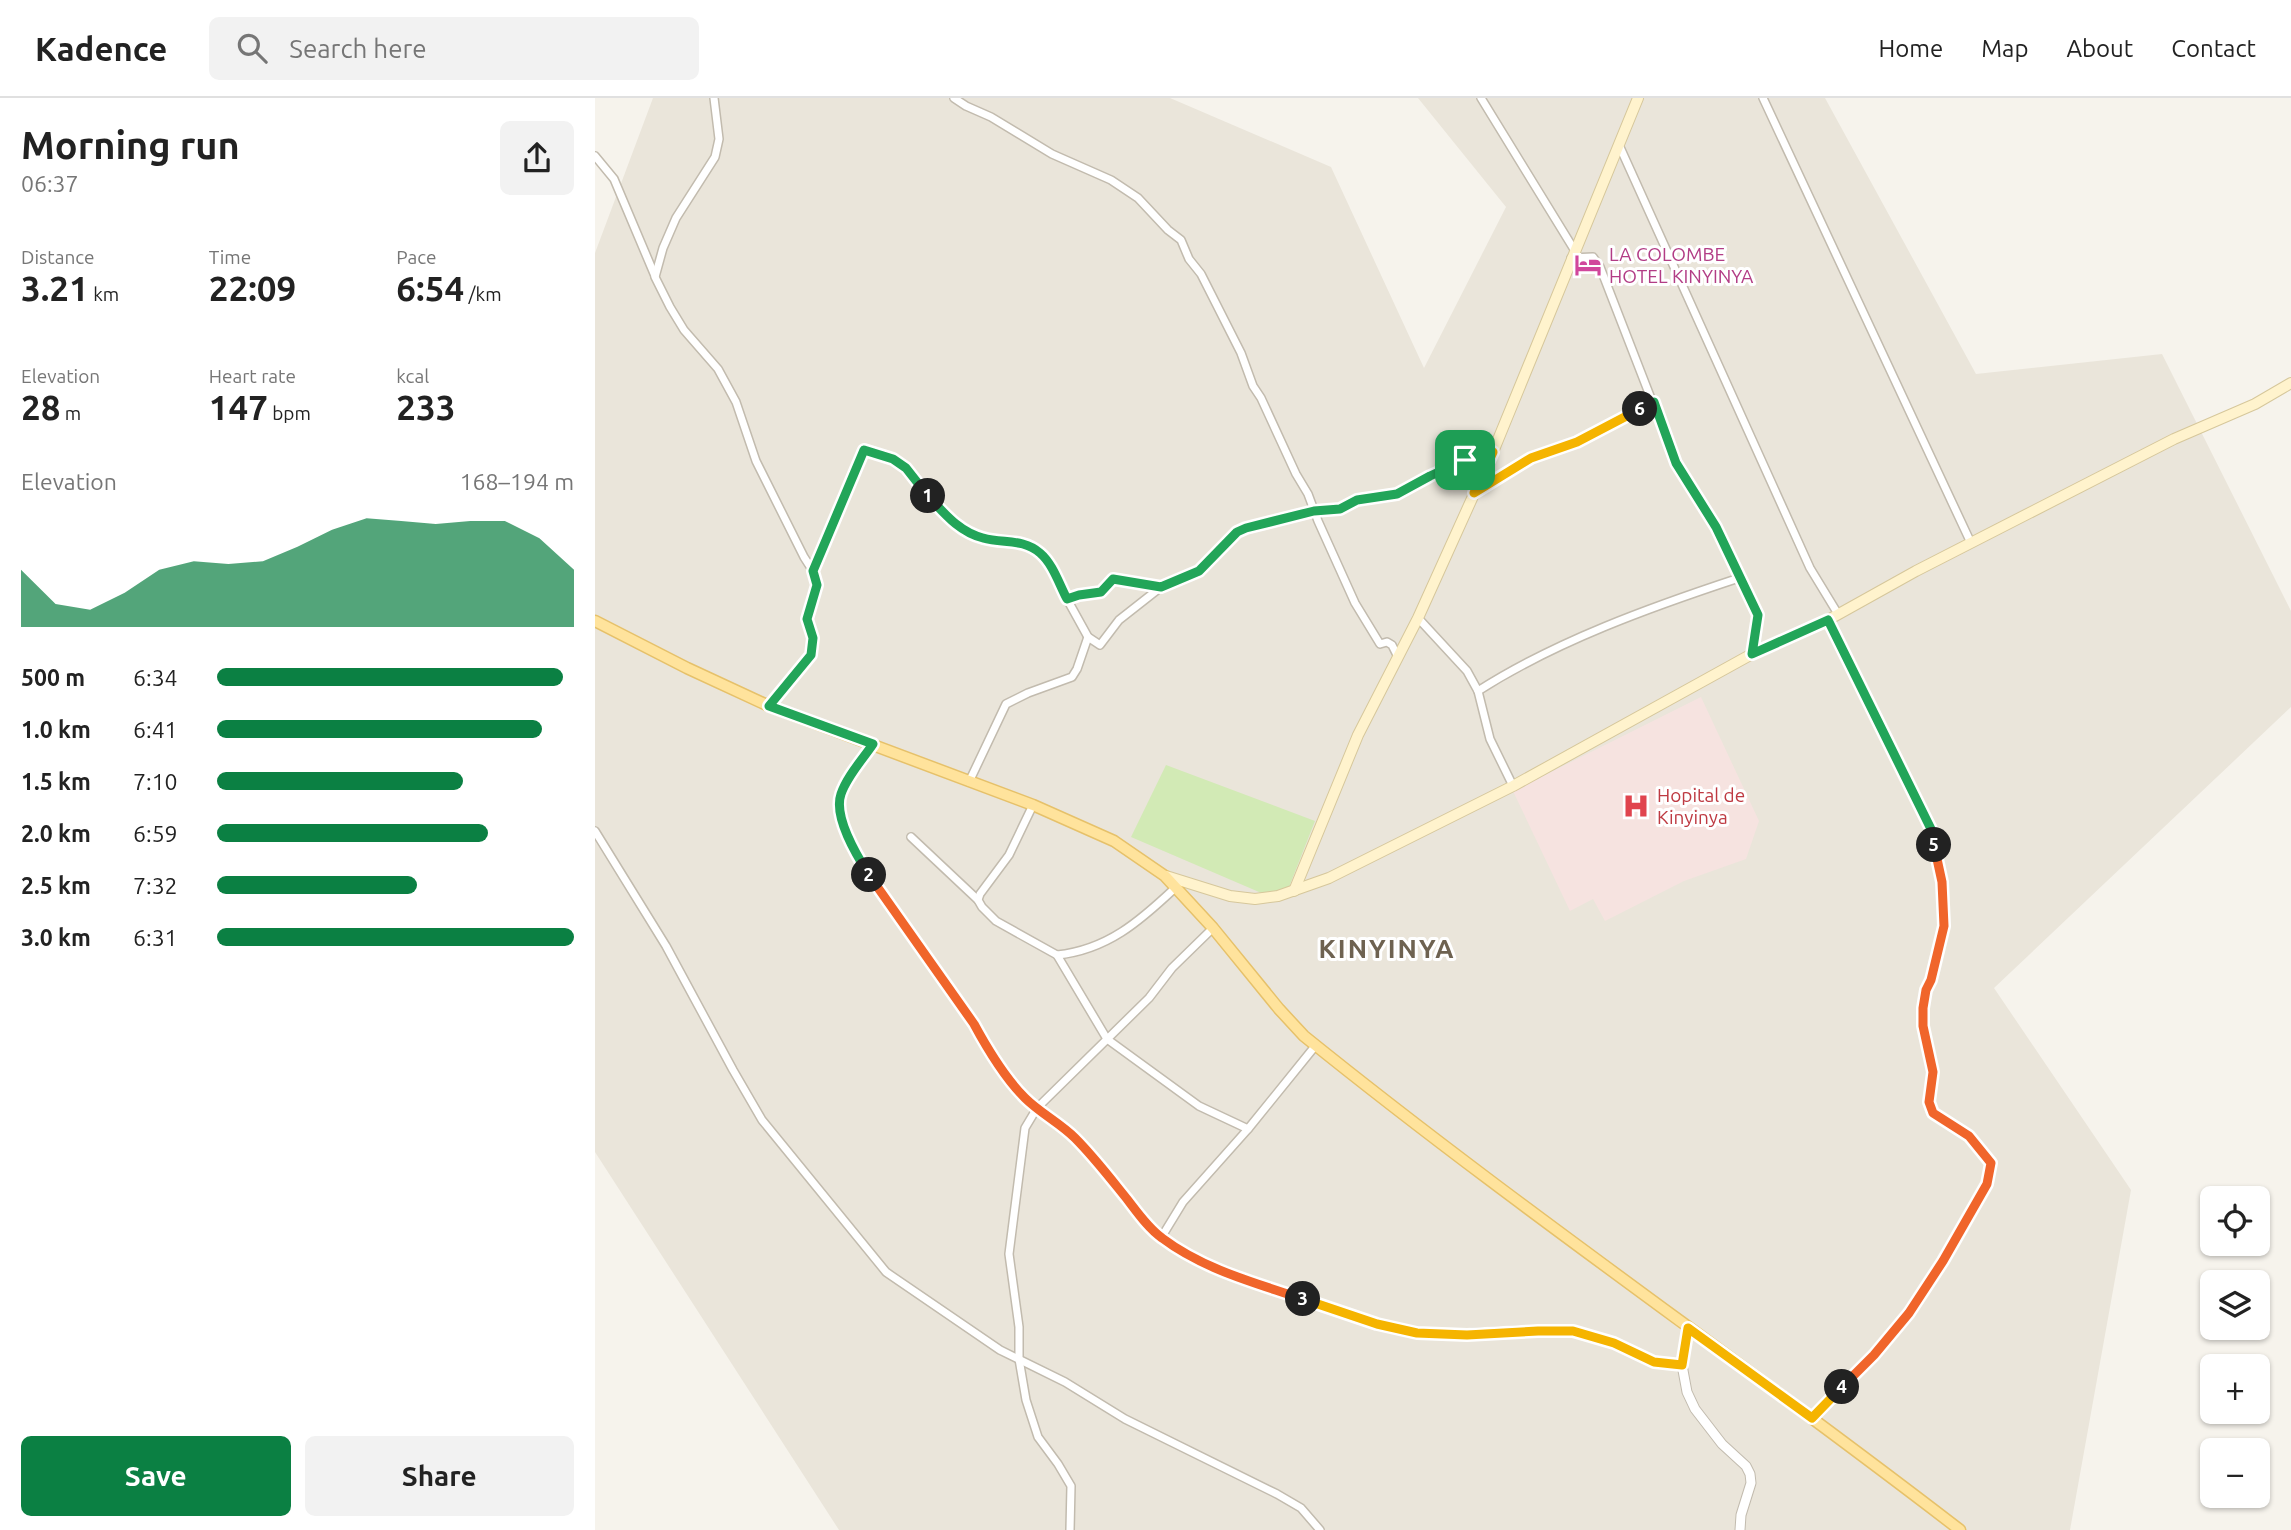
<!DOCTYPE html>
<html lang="en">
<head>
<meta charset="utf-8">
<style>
  :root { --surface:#fff; --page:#f2f2f2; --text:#222; --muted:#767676; --line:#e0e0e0; --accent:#0b8043 }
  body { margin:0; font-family:Ubuntu,sans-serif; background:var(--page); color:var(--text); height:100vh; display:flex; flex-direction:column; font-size:26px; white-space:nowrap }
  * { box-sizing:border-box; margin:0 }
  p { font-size:23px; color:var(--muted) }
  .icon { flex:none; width:38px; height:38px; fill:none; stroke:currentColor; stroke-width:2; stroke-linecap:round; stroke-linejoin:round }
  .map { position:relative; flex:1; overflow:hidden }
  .side { display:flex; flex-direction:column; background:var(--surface); width:595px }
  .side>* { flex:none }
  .tools { position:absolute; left:1605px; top:1088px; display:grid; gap:14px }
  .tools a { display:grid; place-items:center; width:70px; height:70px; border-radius:10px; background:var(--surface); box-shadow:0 2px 5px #0004; font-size:35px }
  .pin { position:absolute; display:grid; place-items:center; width:60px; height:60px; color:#fff; margin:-30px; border-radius:14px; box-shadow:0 4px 10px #0006 }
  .km { position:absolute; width:35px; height:35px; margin:-18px; border-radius:50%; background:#222; color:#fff; font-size:19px; line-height:35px; text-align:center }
  .round { display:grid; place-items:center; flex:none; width:74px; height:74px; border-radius:10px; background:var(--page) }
  .headline { display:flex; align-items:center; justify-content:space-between; height:119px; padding:0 21px }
  h1 { font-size:38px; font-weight:600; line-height:52px }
  .figures { display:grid; grid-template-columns:repeat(3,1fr); gap:10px; height:119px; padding:7px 21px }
  .figures div { display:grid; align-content:center }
  .figures b { font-size:35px; font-weight:600 }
  .figures small { font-size:19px; font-weight:400 }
  .figures p { font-size:19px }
  .chart { height:196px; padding:14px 21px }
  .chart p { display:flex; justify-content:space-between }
  .chart svg { width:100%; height:126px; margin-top:7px; fill:var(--accent); opacity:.7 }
  .primary-button { display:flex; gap:14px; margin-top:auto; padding:14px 21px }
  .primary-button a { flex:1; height:80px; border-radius:10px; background:var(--accent); color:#fff; font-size:28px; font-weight:600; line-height:80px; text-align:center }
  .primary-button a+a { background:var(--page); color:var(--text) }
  ul { padding:0 21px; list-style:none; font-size:23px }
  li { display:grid; grid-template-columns:112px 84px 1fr; align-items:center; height:52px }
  li i { height:18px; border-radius:9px; background:var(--accent) }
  header { display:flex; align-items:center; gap:42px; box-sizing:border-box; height:98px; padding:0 35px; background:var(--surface); border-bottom:2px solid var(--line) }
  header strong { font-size:33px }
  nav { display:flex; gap:38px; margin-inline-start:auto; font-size:24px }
  .search { width:490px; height:63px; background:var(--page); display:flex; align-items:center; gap:18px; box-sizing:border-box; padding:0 24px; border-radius:10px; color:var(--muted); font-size:26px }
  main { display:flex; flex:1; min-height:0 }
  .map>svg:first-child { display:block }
</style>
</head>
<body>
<header>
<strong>Kadence</strong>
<div class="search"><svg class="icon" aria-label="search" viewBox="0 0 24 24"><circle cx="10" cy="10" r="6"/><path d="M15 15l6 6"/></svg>Search here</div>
<nav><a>Home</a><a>Map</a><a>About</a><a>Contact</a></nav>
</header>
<main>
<section class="side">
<div class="headline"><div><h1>Morning run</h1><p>06:37</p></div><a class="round"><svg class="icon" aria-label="share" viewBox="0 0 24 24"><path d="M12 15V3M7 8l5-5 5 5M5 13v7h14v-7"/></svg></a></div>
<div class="figures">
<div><p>Distance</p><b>3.21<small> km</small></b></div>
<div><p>Time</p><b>22:09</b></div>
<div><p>Pace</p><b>6:54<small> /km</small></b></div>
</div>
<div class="figures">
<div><p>Elevation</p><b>28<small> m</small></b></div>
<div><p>Heart rate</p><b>147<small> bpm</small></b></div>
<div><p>kcal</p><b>233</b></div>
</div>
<div class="chart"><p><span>Elevation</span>168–194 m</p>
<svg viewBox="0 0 160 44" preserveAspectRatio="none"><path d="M0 44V24L10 36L20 38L30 32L40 24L50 21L60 22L70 21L80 16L90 10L100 6L110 7L120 8L130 7L140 7L150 13L160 24V44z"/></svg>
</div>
<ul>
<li><b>500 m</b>6:34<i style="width:97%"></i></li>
<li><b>1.0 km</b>6:41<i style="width:91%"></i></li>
<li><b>1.5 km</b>7:10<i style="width:69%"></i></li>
<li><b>2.0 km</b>6:59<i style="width:76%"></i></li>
<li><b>2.5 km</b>7:32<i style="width:56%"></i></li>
<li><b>3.0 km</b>6:31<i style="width:100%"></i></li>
</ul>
<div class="primary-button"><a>Save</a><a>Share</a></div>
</section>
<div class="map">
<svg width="1696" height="1432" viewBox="0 0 1696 1432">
  <rect width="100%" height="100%" fill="#f6f3ec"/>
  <path fill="#eae5da" d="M58 0H575L736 69 829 270 911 109 823 0H1230L1381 276 1567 256 1696 513V609L1399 890 1536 1092 1475 1432H244L0 1054V155Z"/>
  <path fill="#f6e3e0" d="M1106 599 1164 723 1151 761 1089 783 1010 823 998 801 975 813 918 693Z"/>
  <path fill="#d2eab5" d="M571 667 720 723 694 789 671 797 536 739Z"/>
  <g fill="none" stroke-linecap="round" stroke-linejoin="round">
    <g stroke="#c2bbae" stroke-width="10">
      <g id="minor">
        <path d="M119 0 124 41 120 59 81 120 68 150 60 179 75 209 89 232 123 271 141 304 161 363 209 459 218 473 221 487 212 521 218 540 216 557 174 608"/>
        <path d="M359 0 371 8 396 19 457 56 516 82 543 100 573 132 586 142 594 161 606 176 646 255 658 288 666 300 701 376 713 396 723 423 760 505 785 546 792 544 797 547 803 559"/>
        <path d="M886 0 980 153"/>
        <path d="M1168 0 1376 445"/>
        <path d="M1024 47 1215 470 1243 516"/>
        <path d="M0 58 19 81 60 178"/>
        <path d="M976 160 998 159 1005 169 1081 365 1121 429 1163 517 1157 556"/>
        <path d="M879 395 936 360 982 343 1059 304"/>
        <path d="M218 473 269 352C283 355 298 359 309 369 316 374 320 383 326 390 338 406 355 425 373 434 396 447 424 437 445 455 458 466 464 486 472 501L484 497 506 494 518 481 566 489 604 473 642 434 651 430 719 413 745 411 762 402 802 396 834 378 886 354H898"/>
        <path d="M472 501 493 539 505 547 524 522 566 489"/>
        <path d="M823 520 872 573 883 593 895 641 918 688"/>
        <path d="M883 593C961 543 1056 509 1144 480"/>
        <path d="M278 646C265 665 242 687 246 712 251 751 277 783 299 814 325 851 352 886 377 923 395 949 408 978 430 1000 450 1021 476 1034 497 1057 535 1099 553 1140 608 1165 649 1183 692 1196 735 1210 764 1220 794 1232 825 1235 875 1239 926 1228 976 1233 1006 1236 1030 1254 1058 1263 1067 1266 1078 1266 1087 1267"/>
        <path d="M374 684 411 606 433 595 477 579 482 571 493 539"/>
        <path d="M438 707 414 757 385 796 383 802 387 809 401 823 462 857 512 941 604 1008 653 1031"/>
        <path d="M0 733 71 848 138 972 167 1022 291 1174 405 1252 470 1284 530 1321 682 1396 706 1410 725 1432"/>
        <path d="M316 739 383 802"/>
        <path d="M462 857C512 852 545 823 580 790"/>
        <path d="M566 1140 588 1104 653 1031 721 947"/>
        <path d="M1217 1320 1279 1257 1314 1215 1348 1162 1392 1086 1396 1065 1374 1038 1338 1015 1334 1004 1338 974 1328 928V910L1331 892 1336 882 1349 828 1347 784 1336 731 1233 522"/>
        <path d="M475 1432 476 1388 463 1366 443 1339 431 1302 424 1261V1229L414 1156 430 1030 442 1010 554 900 577 870 618 830"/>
      </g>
    </g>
    <g stroke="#c2bbae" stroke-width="11">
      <path id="tertiary" d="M1093 1229 1087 1267 1092 1294 1100 1311 1127 1346 1151 1368 1155 1376 1156 1385 1146 1417 1145 1432"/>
    </g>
    <g stroke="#d6c79b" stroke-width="12">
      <g id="secondary">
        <path d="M571 778 635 798 660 801 683 798 734 780 918 688 1157 556 1233 522 1321 473 1579 341 1660 306 1696 285"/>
        <path d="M699 793 763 637 823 520 898 354 1043 0"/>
      </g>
    </g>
    <g stroke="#e6c16a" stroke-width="13">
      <path id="primary" d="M0 523 92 570 174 608 438 707 519 743 570 778 618 830 684 911 709 938C922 1110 1149 1265 1365 1432"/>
    </g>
    <use href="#minor" stroke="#fff" stroke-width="7"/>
    <use href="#tertiary" stroke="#fff" stroke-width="9"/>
    <use href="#secondary" stroke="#fff3cd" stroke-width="10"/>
    <use href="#primary" stroke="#ffe39c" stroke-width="10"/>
  </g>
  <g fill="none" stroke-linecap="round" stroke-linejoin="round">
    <g stroke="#fff" stroke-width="14">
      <path id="split-1" d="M333 398C349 415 364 434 388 440 408 446 428 440 445 455 458 466 464 486 472 501L484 497 506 494 518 481 566 489 604 473 642 434 651 430 719 413 745 411 762 402 802 396 835 378 870 362"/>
    </g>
    <g stroke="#fff" stroke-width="14">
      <path id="split-2" d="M274 777C262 758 238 719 246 696 252 678 268 661 278 646L174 608 216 557 218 540 212 521 222 487 218 473 269 352 298 361 311 370 333 398"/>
    </g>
    <g stroke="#fff" stroke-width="14">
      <path id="split-3" d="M274 777 379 926C393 952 409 979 430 1000 445 1015 465 1025 480 1040 499 1059 515 1080 532 1101 542 1114 553 1130 567 1140 608 1171 660 1185 708 1201"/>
    </g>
    <g stroke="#fff" stroke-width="14">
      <path id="split-4" d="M708 1201 782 1226 822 1235 872 1237 943 1233H978L1019 1245 1059 1264 1087 1267 1093 1230 1217 1320 1247 1289"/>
    </g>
    <g stroke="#fff" stroke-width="14">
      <path id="split-5" d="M1247 1289 1279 1257 1314 1215 1348 1163 1392 1086 1396 1065 1374 1038 1338 1015 1334 1004 1338 974 1328 928V910L1331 892 1336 882 1349 828 1347 784 1339 747"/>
    </g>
    <g stroke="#fff" stroke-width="14">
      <path id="split-6" d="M1045 311 1059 304 1081 365 1121 429 1163 517 1157 556 1233 522 1336 731 1339 747"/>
    </g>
    <g stroke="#fff" stroke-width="14">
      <path id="split-7" d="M870 362 886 354H898L879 395 936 360 982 344 1045 311"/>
    </g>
    <use href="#split-1" stroke="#22a559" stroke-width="9"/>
    <use href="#split-2" stroke="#22a559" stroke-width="9"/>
    <use href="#split-3" stroke="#f0652b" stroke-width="9"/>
    <use href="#split-4" stroke="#f5b400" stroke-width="9"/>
    <use href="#split-5" stroke="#f0652b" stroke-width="9"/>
    <use href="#split-6" stroke="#22a559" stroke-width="9"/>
    <use href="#split-7" stroke="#f5b400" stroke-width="9"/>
  </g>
  <defs>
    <g id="hotel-bare" transform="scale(2.1)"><path d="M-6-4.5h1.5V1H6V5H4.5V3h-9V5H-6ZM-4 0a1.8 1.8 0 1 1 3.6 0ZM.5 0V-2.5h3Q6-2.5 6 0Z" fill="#d1479c" stroke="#fff" stroke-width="2.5" paint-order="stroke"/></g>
    <g id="hospital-bare" transform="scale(2.1)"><path d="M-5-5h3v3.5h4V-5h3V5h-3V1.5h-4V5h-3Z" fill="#e0444e" stroke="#fff" stroke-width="2.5" paint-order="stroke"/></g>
  </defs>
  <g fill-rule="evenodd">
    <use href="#hotel-bare" x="993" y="167"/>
    <use href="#hospital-bare" x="1041" y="708"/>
  </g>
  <g text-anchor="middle" stroke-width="6" stroke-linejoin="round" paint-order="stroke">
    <g font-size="19" fill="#b23c85" stroke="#fff" text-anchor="start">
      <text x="1014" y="163">LA COLOMBE<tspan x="1014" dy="22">HOTEL KINYINYA</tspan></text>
    </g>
    <g font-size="19" fill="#be3a42" stroke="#fff" text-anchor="start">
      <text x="1062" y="704">Hopital de<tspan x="1062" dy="22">Kinyinya</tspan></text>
    </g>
    <g font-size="26" font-weight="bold" letter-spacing="2" fill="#6e6250" stroke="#fff">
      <text x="792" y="860">KINYINYA</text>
    </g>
  </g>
</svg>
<div class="tools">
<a><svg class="icon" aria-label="locate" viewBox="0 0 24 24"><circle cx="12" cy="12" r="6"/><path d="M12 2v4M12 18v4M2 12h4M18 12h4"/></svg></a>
<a><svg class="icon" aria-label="layers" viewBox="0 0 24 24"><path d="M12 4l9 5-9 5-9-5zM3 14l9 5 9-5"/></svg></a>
<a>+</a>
<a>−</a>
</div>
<div class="pin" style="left:870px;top:362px;background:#1e9e55"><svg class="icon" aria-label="arrive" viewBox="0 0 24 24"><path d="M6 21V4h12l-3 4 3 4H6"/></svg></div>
<b class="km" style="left:333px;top:398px">1</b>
<b class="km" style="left:274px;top:777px">2</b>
<b class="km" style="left:708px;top:1201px">3</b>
<b class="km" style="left:1247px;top:1289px">4</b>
<b class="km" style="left:1339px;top:747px">5</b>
<b class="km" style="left:1045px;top:311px">6</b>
</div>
</main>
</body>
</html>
